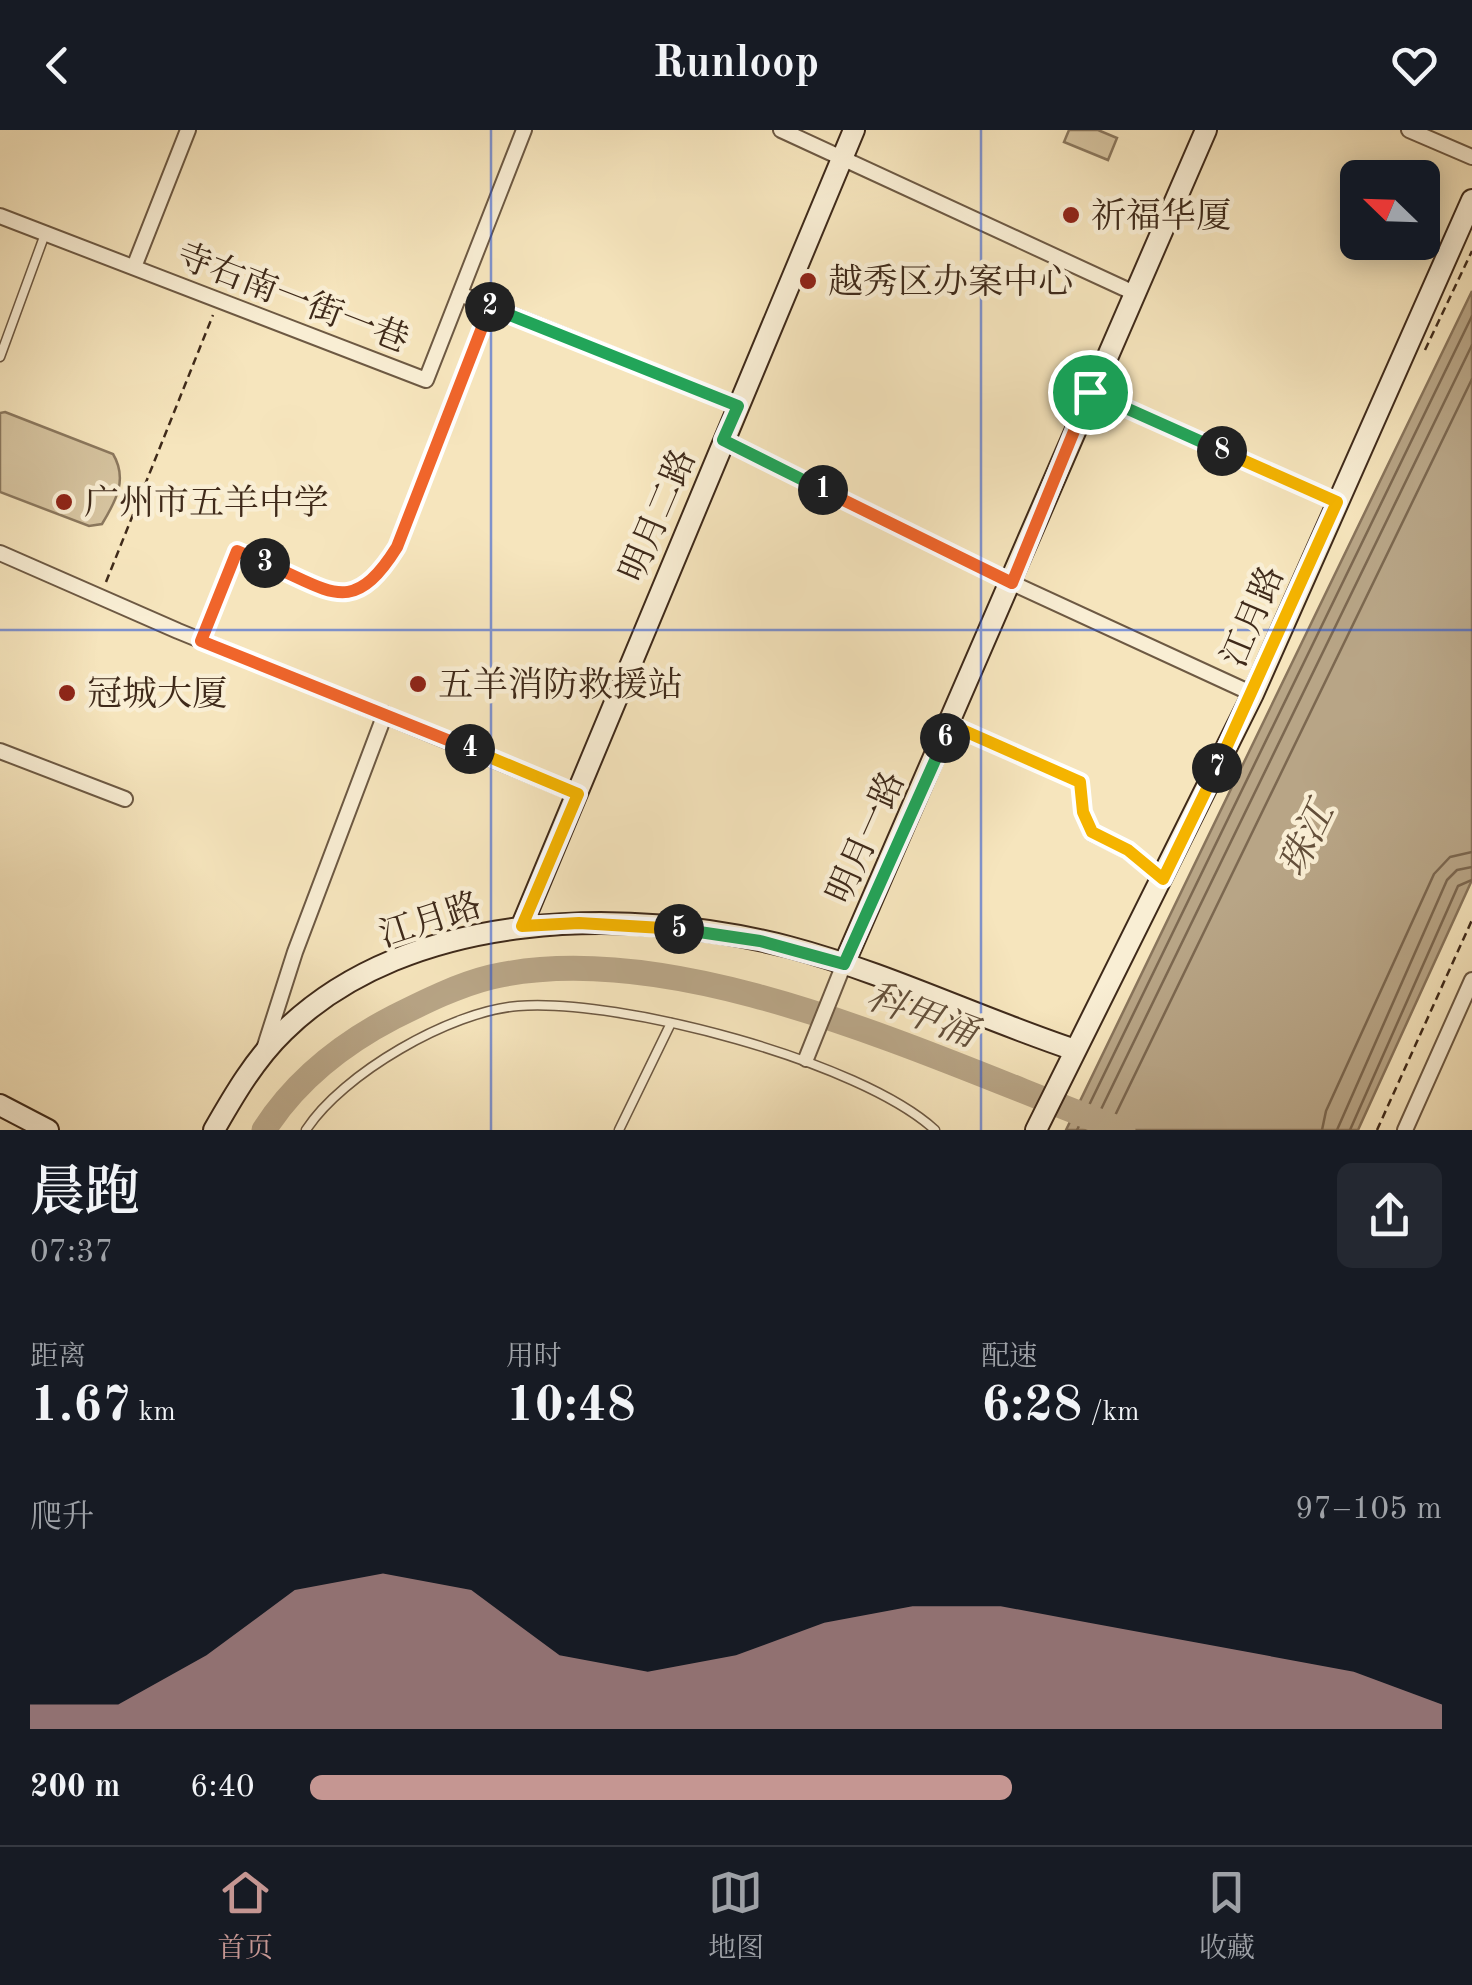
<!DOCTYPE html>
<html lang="zh">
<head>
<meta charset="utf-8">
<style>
  :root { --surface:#171b24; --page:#242831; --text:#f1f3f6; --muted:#9ea1a6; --line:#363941; --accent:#c59692 }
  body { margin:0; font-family:"Old Standard TT","Noto Serif SC",serif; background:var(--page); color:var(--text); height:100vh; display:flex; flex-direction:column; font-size:38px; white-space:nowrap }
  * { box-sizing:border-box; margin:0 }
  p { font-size:32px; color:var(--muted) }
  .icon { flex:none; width:55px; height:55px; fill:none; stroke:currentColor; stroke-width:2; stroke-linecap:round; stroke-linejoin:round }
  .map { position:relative; height:1000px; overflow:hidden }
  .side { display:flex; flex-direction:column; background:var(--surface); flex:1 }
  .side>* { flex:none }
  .needle { width:65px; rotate:293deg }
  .tools { position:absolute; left:1340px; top:30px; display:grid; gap:20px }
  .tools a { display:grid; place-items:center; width:100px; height:100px; border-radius:15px; background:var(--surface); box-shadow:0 5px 25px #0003; font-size:50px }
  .pin { position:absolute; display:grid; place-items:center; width:85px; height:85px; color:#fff; margin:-42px; border:5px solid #fff; border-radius:50%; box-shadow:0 2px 10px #0007 }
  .km { position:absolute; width:50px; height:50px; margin:-25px; border-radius:50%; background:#222; color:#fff; font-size:28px; line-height:50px; text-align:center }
  .round { display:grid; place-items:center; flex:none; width:105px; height:105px; border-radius:15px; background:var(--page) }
  .head { display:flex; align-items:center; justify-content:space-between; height:170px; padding:0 30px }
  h1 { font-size:55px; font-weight:600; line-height:75px }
  .metrics { display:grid; grid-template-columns:repeat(3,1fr); gap:15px; height:170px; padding:10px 30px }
  .metrics div { display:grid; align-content:center }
  .metrics b { font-size:50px; font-weight:600 }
  .metrics small { font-size:28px; font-weight:400 }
  .metrics p { font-size:28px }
  .chart { height:280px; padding:20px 30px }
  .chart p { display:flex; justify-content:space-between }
  .chart svg { width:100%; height:180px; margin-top:10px; fill:var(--accent); opacity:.7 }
  ul { padding:0 30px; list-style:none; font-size:32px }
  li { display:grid; grid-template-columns:160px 120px 1fr; align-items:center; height:75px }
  li i { height:25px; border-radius:12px; background:var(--accent) }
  header { display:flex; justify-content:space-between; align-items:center; height:130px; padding:0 30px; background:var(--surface); font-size:45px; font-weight:600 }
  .dock { display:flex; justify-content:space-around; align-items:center; height:140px; border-top:2px solid var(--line); background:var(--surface); font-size:28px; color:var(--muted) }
  .dock a { display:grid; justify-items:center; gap:5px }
  .dock .active { color:var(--accent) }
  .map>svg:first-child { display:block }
</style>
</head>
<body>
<header><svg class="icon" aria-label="back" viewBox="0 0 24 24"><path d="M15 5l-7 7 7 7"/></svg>Runloop<svg class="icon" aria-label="heart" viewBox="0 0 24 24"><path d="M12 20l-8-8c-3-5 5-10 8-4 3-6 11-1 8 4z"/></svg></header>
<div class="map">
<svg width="1472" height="1000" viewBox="0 0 1472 1000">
  <rect width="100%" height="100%" fill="#f6e5bd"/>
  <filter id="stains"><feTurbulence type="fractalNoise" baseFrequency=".002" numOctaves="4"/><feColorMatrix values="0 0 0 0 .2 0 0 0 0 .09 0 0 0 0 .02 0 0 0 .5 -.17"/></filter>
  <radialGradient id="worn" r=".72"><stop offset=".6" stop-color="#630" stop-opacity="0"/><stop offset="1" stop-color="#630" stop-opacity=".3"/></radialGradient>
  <g fill="#d7c5a1" stroke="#8b785e" stroke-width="2.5">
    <path d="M1069 0H1098L1117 8 1108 30 1064 12Z"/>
    <path d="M5 282 113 324C128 349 116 371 102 394L89 396 0 362V283Z"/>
  </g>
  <path fill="#b8a586" stroke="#88745b" stroke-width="2.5" d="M1472 161V750L1358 1000H1066Z"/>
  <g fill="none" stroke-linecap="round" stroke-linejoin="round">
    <g stroke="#7c6850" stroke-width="2.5">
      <path d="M1077 1000 1472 186"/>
      <path d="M1091 1000 1472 215"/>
      <path d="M1108 1000 1472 249"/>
      <path d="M1322 1000 1326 981 1434 744 1450 727 1472 722"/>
      <path d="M1337 1000 1447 750 1457 740 1472 737"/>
      <path d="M1350 1000 1458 756 1472 750"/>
    </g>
    <path stroke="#b8a586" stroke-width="25" d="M264 1000C296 950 342 914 394 887 424 872 458 855 491 847 681 803 945 934 1123 1000"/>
    <g stroke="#6d5943" stroke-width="11">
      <g id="lane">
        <path d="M0 227 45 104"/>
        <path d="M201 511 237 421 336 463 351 464 382 442 397 417 490 176"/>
        <path d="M306 1000C342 944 451 881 518 876 620 868 860 931 935 1000"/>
        <path d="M619 1000 671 893"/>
      </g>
    </g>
    <g stroke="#6d5943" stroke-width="18">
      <g id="street">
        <path d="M781 0 1132 162"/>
        <path d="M1409 0 1472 27"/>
        <path d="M0 86 426 250 524 0"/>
        <path d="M134 137 188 0"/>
        <path d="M460 164 738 276"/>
        <path d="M1090 262 1337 372"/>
        <path d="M723 310 1012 453 1253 564"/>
        <path d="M0 423 178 501 577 664"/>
        <path d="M951 595 1080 652 1083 682 1092 703 1127 720 1163 749"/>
        <path d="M0 621 125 669"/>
        <path d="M264 919 295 822 385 584"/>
        <path d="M806 929 844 834"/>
        <path d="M1405 1000 1472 850"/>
      </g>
    </g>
    <g stroke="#3f2a1a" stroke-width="24">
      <g id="secondary">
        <path d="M522 795 854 0"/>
        <path d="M844 834 1206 0"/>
        <path d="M0 975 48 1000"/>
        <path d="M214 1000C234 965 255 929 284 901 410 778 629 776 789 817 887 843 979 888 1075 920"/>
        <path d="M1036 1000 1253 564 1472 70"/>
      </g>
    </g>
    <g stroke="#3f2a1a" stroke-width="2.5" stroke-dasharray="8 5" stroke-linecap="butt">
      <path d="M1425 220 1472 121"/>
      <path d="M106 452 213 185"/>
      <path d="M1377 1000 1472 790"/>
    </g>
    <use href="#lane" stroke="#f9eed4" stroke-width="8"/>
    <use href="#street" stroke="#f9eed4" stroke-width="14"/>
    <use href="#secondary" stroke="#f9eed4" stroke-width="20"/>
  </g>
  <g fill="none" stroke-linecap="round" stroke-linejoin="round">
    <g stroke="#fff" stroke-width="20">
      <path id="split-1" d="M823 360 1012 453 1090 262"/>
    </g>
    <g stroke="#fff" stroke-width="20">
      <path id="split-2" d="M490 177 738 276 723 310 823 360"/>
    </g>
    <g stroke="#fff" stroke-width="20">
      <path id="split-3" d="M265 433C330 460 352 489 397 417L490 177"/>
    </g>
    <g stroke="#fff" stroke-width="20">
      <path id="split-4" d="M265 433 237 421 201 511 470 619"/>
    </g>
    <g stroke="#fff" stroke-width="20">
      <path id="split-5" d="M470 619 578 664 522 796 579 793 679 799"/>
    </g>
    <g stroke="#fff" stroke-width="20">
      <path id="split-6" d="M679 799 760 811 844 834 945 608"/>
    </g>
    <g stroke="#fff" stroke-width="20">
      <path id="split-7" d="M945 608 951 595 1080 652 1083 682 1092 702 1128 720 1163 749 1217 638"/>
    </g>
    <g stroke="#fff" stroke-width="20">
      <path id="split-8" d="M1217 638 1337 372 1222 321"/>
    </g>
    <g stroke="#fff" stroke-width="20">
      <path id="split-9" d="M1090 262 1222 321"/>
    </g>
    <use href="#split-1" stroke="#f0652b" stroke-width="12"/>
    <use href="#split-2" stroke="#22a559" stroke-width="12"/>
    <use href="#split-3" stroke="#f0652b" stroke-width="12"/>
    <use href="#split-4" stroke="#f0652b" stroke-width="12"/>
    <use href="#split-5" stroke="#f5b400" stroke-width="12"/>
    <use href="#split-6" stroke="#22a559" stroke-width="12"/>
    <use href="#split-7" stroke="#f5b400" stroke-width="12"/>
    <use href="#split-8" stroke="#f5b400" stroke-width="12"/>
    <use href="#split-9" stroke="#22a559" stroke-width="12"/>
  </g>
  <path fill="none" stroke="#1d4ed8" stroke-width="2.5" stroke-opacity="0.55" d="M491 0V1000M981 0V1000M0 500H1472"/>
  <g fill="#8f2418" stroke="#f9eed4" stroke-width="4">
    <circle cx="1071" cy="85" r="10"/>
    <circle cx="808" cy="151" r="10"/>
    <circle cx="64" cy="372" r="10"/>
    <circle cx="418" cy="554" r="10"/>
    <circle cx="67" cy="563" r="10"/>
  </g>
  <g text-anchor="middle" stroke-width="9" stroke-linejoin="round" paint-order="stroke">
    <g font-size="35" fill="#3f2a1a" stroke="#f9eed4" text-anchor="start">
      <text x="1091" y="97">祈福华厦</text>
      <text x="828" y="163">越秀区办案中心</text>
      <text x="84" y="384">广州市五羊中学</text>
      <text x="438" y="566">五羊消防救援站</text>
      <text x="87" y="575">冠城大厦</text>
    </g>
    <g font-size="35" fill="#3f2a1a" stroke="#f9eed4">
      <text transform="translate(293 167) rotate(21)" y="12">寺右南一街一巷</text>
      <text transform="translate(657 385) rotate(-67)" y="12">明月二路</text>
      <text transform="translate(1252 486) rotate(-67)" y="12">江月路</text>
      <text transform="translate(865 707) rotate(-66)" y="12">明月一路</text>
      <text transform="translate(430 789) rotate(-18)" y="12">江月路</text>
    </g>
    <g font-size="38" font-style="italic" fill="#634f3a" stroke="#f9eed4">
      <text transform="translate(1306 709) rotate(-64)" y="13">珠江</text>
      <text transform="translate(922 884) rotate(21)" y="13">科甲涌</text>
    </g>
  </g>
  <rect width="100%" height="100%" filter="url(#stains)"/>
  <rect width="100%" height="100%" fill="url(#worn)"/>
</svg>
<div class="tools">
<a><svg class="needle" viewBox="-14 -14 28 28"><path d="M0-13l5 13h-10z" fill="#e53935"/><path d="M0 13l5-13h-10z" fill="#9ea1a6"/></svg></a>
</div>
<div class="pin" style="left:1090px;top:262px;background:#1e9e55"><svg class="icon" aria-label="arrive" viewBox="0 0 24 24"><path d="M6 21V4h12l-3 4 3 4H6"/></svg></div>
<b class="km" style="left:823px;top:360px">1</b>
<b class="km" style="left:490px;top:177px">2</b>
<b class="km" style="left:265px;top:433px">3</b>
<b class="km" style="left:470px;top:619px">4</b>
<b class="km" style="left:679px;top:799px">5</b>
<b class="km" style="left:945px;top:608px">6</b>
<b class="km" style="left:1217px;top:638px">7</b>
<b class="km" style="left:1222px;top:321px">8</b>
</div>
<section class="side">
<div class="head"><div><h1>晨跑</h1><p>07:37</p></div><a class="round"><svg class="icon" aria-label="share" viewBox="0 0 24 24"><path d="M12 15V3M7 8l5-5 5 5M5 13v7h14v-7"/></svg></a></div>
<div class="metrics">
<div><p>距离</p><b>1.67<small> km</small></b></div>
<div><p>用时</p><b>10:48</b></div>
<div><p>配速</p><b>6:28<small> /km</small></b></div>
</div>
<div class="chart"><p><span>爬升</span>97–105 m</p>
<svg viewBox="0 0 160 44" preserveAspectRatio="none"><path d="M0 44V38L10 38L20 26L30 10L40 6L50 10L60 26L70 30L80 26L90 18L100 14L110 14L120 18L130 22L140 26L150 30L160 38V44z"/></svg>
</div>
<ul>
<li><b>200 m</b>6:40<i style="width:62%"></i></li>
</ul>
</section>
<nav class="dock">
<a class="active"><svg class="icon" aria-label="home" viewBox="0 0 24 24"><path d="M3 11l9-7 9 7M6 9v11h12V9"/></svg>首页</a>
<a><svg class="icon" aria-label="map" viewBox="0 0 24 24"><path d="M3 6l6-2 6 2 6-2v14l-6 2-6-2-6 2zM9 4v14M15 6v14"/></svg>地图</a>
<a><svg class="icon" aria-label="saved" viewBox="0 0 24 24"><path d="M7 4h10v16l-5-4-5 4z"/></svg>收藏</a>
</nav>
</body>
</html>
